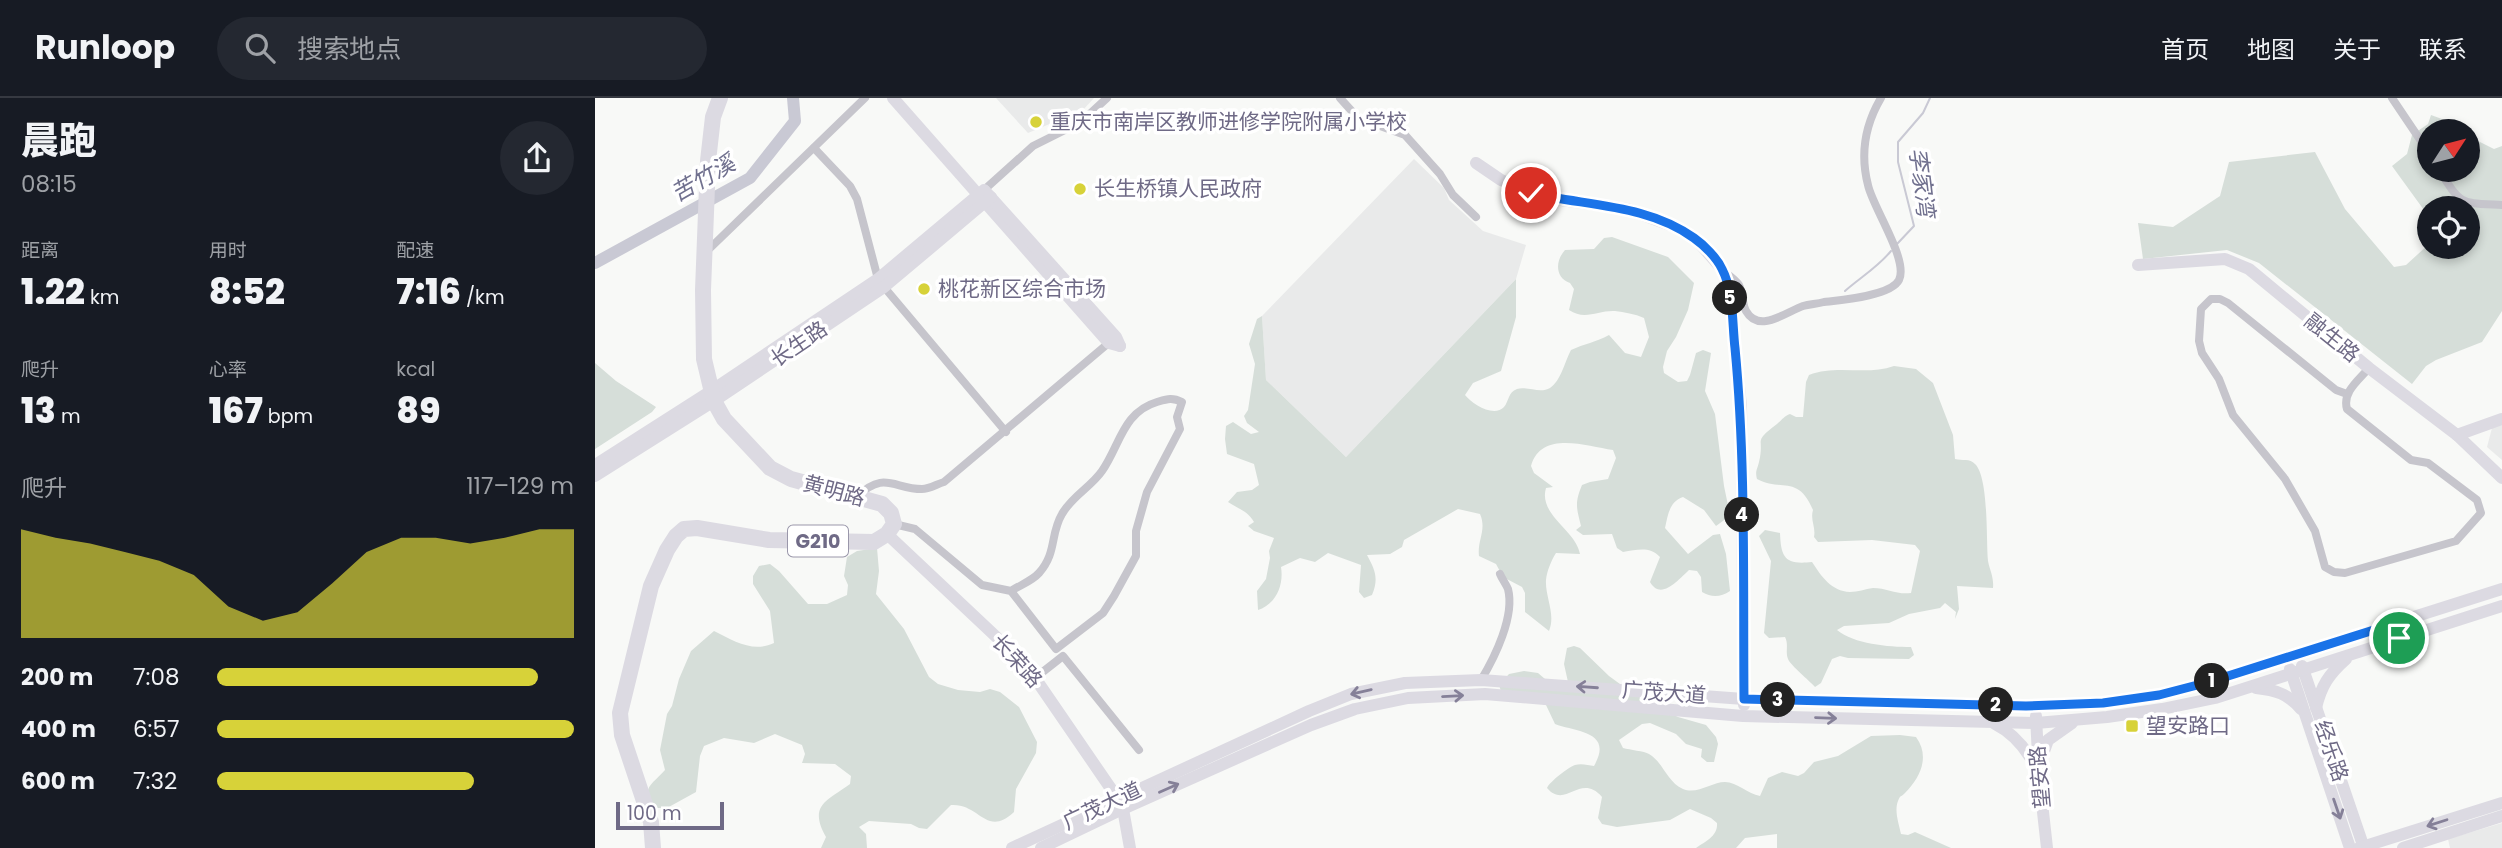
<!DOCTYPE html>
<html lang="zh">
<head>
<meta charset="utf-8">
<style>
  :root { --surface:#171b24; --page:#242831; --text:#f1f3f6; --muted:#9ea1a6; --line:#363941; --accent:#d7d239 }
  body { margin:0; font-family:Poppins,"Noto Sans SC",sans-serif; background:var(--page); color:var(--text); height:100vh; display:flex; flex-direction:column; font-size:26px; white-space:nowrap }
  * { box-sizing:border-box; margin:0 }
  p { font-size:23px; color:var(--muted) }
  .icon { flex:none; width:38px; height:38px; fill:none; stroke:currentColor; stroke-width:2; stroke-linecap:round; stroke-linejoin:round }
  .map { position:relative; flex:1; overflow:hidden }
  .drawer { display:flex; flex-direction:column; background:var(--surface); width:595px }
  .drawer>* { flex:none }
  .needle { width:46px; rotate:54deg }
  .buttons { position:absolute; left:1822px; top:21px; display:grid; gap:14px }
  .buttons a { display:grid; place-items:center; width:63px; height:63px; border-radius:50%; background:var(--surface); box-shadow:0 4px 10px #0003; font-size:35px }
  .scale { position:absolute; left:21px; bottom:18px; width:108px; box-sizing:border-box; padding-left:7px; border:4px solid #6f6a86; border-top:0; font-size:19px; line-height:24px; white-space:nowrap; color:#6f6a86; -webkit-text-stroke:5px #fff; paint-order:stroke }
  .pin { position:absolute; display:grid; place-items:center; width:60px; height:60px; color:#fff; margin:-30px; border:4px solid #fff; border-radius:50%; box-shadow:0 2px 7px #0007 }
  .km { position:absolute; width:35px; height:35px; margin:-18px; border-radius:50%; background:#222; color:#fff; font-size:19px; line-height:35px; text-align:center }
  .round { display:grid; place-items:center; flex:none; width:74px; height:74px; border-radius:37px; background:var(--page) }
  .head { display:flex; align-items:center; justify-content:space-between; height:119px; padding:0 21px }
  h1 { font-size:38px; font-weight:800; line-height:52px }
  .figures { display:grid; grid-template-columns:repeat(3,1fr); gap:10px; height:119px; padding:7px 21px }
  .figures div { display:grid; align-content:center }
  .figures b { font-size:35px; font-weight:800 }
  .figures small { font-size:19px; font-weight:400 }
  .figures p { font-size:19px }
  .chart { height:196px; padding:14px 21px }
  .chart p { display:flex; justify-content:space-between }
  .chart svg { width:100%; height:126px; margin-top:7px; fill:var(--accent); opacity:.7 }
  ul { padding:0 21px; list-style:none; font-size:23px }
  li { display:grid; grid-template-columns:112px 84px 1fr; align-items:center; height:52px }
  li i { height:18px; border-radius:9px; background:var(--accent) }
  header { display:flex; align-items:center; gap:42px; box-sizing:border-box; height:98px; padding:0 35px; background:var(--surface); border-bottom:2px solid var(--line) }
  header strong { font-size:33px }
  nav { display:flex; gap:38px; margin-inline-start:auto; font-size:24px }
  .search { width:490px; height:63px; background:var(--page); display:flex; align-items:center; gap:18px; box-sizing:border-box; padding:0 24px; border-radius:38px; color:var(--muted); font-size:26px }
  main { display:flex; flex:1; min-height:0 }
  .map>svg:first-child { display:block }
</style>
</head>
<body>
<header>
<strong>Runloop</strong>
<div class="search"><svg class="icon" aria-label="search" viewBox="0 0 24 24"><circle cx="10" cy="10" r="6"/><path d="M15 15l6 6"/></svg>搜索地点</div>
<nav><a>首页</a><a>地图</a><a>关于</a><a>联系</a></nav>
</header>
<main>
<section class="drawer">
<div class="head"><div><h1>晨跑</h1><p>08:15</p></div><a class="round"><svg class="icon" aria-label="share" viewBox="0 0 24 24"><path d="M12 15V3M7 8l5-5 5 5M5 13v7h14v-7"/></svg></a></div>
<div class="figures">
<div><p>距离</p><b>1.22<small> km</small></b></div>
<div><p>用时</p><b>8:52</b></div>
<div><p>配速</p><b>7:16<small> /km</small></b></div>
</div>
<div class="figures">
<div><p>爬升</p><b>13<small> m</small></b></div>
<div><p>心率</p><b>167<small> bpm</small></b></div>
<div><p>kcal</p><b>89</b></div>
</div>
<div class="chart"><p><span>爬升</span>117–129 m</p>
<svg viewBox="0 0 160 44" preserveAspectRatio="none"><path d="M0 44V6L10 9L20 11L30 14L40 17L50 22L60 33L70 38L80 35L90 25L100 14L110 9L120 9L130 11L140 9L150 6L160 6V44z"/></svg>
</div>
<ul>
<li><b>200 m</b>7:08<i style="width:90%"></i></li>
<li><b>400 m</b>6:57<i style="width:100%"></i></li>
<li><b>600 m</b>7:32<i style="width:72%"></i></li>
</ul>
</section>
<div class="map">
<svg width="1907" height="750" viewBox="0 0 1907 750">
  <rect width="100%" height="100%" fill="#f8f9f7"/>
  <g fill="#e9eaea">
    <path d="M401 0H499L488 12 433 35Z"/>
    <path d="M819 61 849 90 854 102 888 133 931 147 921 181 751 359 671 282 667 218Z"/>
    <path d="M1907 327V362L1892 349 1897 330Z"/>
    <path d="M1907 725V750H1855L1853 741Z"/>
  </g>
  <g fill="#d6ded9">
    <path d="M1836 17 1847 21 1846 26 1862 33H1834V72H1872L1873 38 1899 51 1907 48V213L1887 244 1841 262 1831 268 1817 286 1664 165 1632 152 1548 161 1543 125 1578 129 1625 98 1634 64 1720 54 1750 111 1799 169 1811 167 1834 146V149H1872V110H1834V119L1797 68 1812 56 1817 37 1833 26Z"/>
    <path d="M1017 139 1073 159 1099 185 1093 212 1081 239 1072 253 1068 269 1069 275 1083 284 1092 283 1095 277 1101 255 1108 252 1116 255 1110 293 1120 316 1129 388 1134 412 1132 420 1121 428 1109 412 1088 399C1074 404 1073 417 1070 430L1093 456 1118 437 1125 436 1131 456 1135 493C1126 499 1117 500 1107 494L1106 479 1102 473 1094 472C1083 482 1066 503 1055 484L1065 459C1054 448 1043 452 1028 454L1022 450 1017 436 988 437 981 432 986 428C982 411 979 406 987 387L995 384 1013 381 1021 360 1018 352C991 348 946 332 936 368L939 375 958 389 951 390C943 417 981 432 985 456L961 455C956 463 952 473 951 482 950 499 961 516 954 533L930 514V495L927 489 908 479 901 466 884 458C882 442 892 432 885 416L863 411 809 442 807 449 795 456 772 457C780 472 784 480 777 497L769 500 764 494 766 467 733 455 720 464 705 460 686 469C689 487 681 506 663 512L662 493 671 481 675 460 674 453 679 440 659 433 653 428 659 424C652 412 643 411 633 404L642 394 657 392 664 387 659 366 632 356 630 341 631 328 638 324 656 336 664 334 652 325 649 318 653 312 660 266 654 246 662 221 667 218 671 282 751 359 921 181V219L906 273 878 285 870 297C877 306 899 320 909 309 914 303 913 294 922 291 932 288 945 296 955 290 966 283 970 263 976 252 989 246 1001 244 1014 237L1030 255 1046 259 1054 239 1049 220C1040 216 1029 214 1020 213 1003 212 990 223 974 212L979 191 975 185C960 180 960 163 970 152L999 151 1009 140Z"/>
    <path d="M0 265 21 283 61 309 57 314 0 351Z"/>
    <path d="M1299 268 1321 271 1338 285 1358 337 1360 361C1367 363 1375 360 1380 366 1394 379 1391 443 1393 463 1395 473 1399 479 1398 490L1362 488 1364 511 1360 521 1361 514 1350 505 1345 510 1314 516 1294 525 1249 528 1242 532C1259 546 1293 549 1316 549L1319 557 1314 561 1253 560 1245 558 1237 561 1226 585 1220 589C1214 582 1196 568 1193 561 1190 553 1194 547 1190 539L1174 540 1169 535 1176 463 1164 438 1170 432 1185 435C1186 460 1190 467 1217 464 1227 479 1236 493 1255 494 1263 494 1270 491 1278 490 1292 490 1302 497 1316 495L1325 453 1320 447 1277 442 1223 444 1219 439C1221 429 1215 422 1218 412 1203 376 1186 394 1162 381 1160 373 1162 372 1164 364 1170 339 1157 345 1182 326 1187 322 1189 318 1195 316L1201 319H1208L1211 284 1214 277C1242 266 1271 278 1299 268Z"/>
    <path d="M282 450 284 473 281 496 309 531 334 579 343 586 363 592 385 594 395 591 405 594 424 609 442 644 441 655 421 691 419 714C391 740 385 705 356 707L332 731 324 730 316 726 274 723 264 729 271 736 272 750H226L231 739C213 707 232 703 255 686L256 678 240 666 207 665 210 656 207 647 180 636 159 645 129 640 109 648 105 658 101 694 72 710H61C43 691 58 686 70 672L65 652 72 616 77 608 84 581 96 553 119 533C139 543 158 555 179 545L175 513 158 486V478L164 468 175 466 184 473 213 506H232L252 497 253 487 249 478 252 459 262 453Z"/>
    <path d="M979 548 985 550 1014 578 1040 597 1083 619 1111 627 1121 639 1123 646 1119 664H1112L1106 659 1107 651 1091 646 1081 636 1055 625 1047 626 1024 642 1028 650C1035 652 1049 653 1054 656 1068 664 1072 684 1088 691 1102 697 1117 684 1130 684 1142 684 1153 696 1165 698L1173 680 1187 674 1203 678 1209 675 1219 664 1243 658 1276 638 1305 637 1321 639C1335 658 1326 679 1310 695 1305 700 1306 696 1303 703 1299 713 1304 726 1306 736L1313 737 1320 734 1356 750H1182V736L1150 740 1141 750H1101C1111 743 1123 738 1122 725L1116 720 1095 711 1075 722 1022 729 1007 726 1003 720 1007 699C985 674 971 712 952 690 954 684 974 669 980 667 986 665 993 667 999 668 1019 633 981 634 960 626L951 607 906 593 904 587 914 576 929 573 943 575 950 581 973 584 969 566 972 550Z"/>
  </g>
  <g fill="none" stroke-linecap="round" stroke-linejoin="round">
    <g stroke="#c9c9d4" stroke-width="2">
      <path d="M1302 146 1319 128 1303 64V44L1328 15 1335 0"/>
      <path d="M1250 193C1266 179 1283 169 1296 153"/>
    </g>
    <path stroke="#c9c9d4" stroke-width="12" d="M0 165 155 80 200 23 198 0"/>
    <g stroke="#c6c5cc" stroke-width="8">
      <path d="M745 0 763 20 810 37 845 76 858 97 881 119"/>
      <path d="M1797 0 1834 55"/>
      <path d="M219 50 255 88 262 101 283 181 289 189 411 334"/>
      <path d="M1844 72C1867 108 1865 105 1907 107"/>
      <path d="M389 92 438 48 486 24 512 0"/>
      <path d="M111 154 270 0"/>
      <path d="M1129 173C1133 177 1141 182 1144 187 1148 195 1147 206 1151 213 1164 236 1191 214 1208 208 1215 206 1222 206 1229 204 1246 202 1296 198 1304 182 1314 162 1277 108 1273 87 1265 56 1270 27 1286 0"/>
      <path d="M1752 296 1741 292 1633 205 1625 201H1616L1606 211 1604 243 1607 255 1624 281 1638 317 1690 381 1720 433 1730 469 1739 474 1750 475 1861 443 1886 415 1882 402 1833 365 1816 362 1752 311C1747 294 1764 282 1774 270"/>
      <path d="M262 399C289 372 299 391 327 391 334 391 342 386 349 384L516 243"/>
      <path d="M299 426 320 431 387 487 416 493C425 487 437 483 444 475 462 455 455 436 467 416 477 398 496 389 507 373 525 347 528 314 562 304 572 301 577 299 587 304L582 319 585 331 552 394 541 433V458L519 498 508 515 461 551 416 493"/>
      <path d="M440 580 468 558 544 652"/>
      <path d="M886 582C900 559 920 518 913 491 911 486 907 481 905 476"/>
    </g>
    <g stroke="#dcdae2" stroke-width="12">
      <path d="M298 0 514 245 525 248"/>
      <path d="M881 65 906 82 936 95 966 102 1032 111 1078 128 1100 140 1128 172 1135 199 1146 308 1149 607"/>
      <path d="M390 93 521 239 525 248"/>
      <path d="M1543 167 1630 161 1654 171 1774 270 1862 337 1907 380"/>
      <path d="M1862 337 1907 321"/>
      <path d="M0 367 116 293 283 181 389 92"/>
      <path d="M0 378 119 303 289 189 396 99"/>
      <path d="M292 436 412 549 440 580 523 701 528 711 535 750"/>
      <path d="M1707 568 1769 750"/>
      <path d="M1695 571 1755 750"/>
      <path d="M1661 590C1681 592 1693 596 1706 611"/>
      <path d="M1721 610C1726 588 1734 576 1751 561"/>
      <path d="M1441 618 1444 678 1452 750"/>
      <path d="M1400 626C1416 634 1426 645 1435 659"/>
      <path d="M1447 659 1453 642 1477 625"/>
      <path d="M417 750 714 613 756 596 810 585 886 582 1149 601 1431 608 1508 605 1564 597 1614 584 1907 491"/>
      <path d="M446 750 521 714 716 627 760 611 813 600 890 596 1148 618 1441 625 1512 619 1567 611 1620 600 1907 508"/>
      <path d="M1764 750 1907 705"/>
      <path d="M1808 750 1907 718"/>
    </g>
    <path stroke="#dcdae2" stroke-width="16" d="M58 750 56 724 27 637 25 615 56 488 72 452 81 438 89 431 102 430 174 442 279 444 292 436 299 426 296 415 287 406 196 381 175 370 129 321 119 303 109 261 108 192 113 63 118 19 125 0"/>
  </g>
  <defs><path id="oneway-shaft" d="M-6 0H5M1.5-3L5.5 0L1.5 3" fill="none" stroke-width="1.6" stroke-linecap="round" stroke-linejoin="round" transform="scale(1.75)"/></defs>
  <g stroke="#858098">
    <use href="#oneway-shaft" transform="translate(992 589) rotate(-176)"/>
    <use href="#oneway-shaft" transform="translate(766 594) rotate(167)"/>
    <use href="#oneway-shaft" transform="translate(858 598) rotate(-3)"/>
    <use href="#oneway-shaft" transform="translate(1231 620) rotate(2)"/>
    <use href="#oneway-shaft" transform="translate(574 690) rotate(-24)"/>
    <use href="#oneway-shaft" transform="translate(1742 711) rotate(71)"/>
    <use href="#oneway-shaft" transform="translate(1842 725) rotate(162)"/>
  </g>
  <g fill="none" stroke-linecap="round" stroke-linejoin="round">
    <g stroke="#fff" stroke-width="14">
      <path id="route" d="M936 95C991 108 1052 106 1099 140 1109 147 1122 160 1127 171 1139 194 1137 225 1140 250 1151 366 1148 484 1149 601L1431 608 1508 605 1564 597 1614 584 1804 524 1798 533 1804 540"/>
    </g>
    <use href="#route" stroke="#1a73e8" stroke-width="9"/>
  </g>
  <g fill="#d7d239" stroke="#fff" stroke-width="2.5">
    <circle cx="441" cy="24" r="7"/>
    <circle cx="485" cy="91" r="7"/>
    <circle cx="329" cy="191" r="7"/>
    <rect x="1530" y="621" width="14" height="14" rx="3.5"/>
  </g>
  <g text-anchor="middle" stroke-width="7" stroke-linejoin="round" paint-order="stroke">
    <rect fill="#fff" stroke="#9a97aa" stroke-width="2" x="193" y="427.5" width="60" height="31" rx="5"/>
    <g font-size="19" font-weight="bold" fill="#6f6a86">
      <text x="223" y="450">G210</text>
    </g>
    <g font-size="21" fill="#6f6a86" stroke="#fff" text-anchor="start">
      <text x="455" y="31">重庆市南岸区教师进修学院附属小学校</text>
      <text x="499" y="98">长生桥镇人民政府</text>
      <text x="343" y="198">桃花新区综合市场</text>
      <text x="1551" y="635">望安路口</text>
    </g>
    <g font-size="21" fill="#6f6a86" stroke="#fff">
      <text transform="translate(1737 240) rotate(39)" y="7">融生路</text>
      <text transform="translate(204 246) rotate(-34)" y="7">长生路</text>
      <text transform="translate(239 393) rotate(15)" y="7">黄明路</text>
      <text transform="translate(422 563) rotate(48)" y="7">长荣路</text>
      <text transform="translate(1069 595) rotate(4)" y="7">广茂大道</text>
      <text transform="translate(1736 653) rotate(71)" y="7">经乐路</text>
      <text transform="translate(1445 679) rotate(-95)" y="7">望安路</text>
      <text transform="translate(507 708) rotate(-25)" y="7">广茂大道</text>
    </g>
    <g font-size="23" font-style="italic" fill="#71718f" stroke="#fff">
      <text transform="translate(108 80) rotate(-30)" y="8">苦竹溪</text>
      <text transform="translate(1327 84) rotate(83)" y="8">李家湾</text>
    </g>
  </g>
</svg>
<div class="buttons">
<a><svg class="needle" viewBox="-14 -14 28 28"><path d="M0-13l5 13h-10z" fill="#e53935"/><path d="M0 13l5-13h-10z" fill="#9ea1a6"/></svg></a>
<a><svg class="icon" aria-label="locate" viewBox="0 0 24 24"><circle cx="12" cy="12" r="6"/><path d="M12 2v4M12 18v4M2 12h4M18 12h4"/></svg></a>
</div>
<div class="scale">100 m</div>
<div class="pin" style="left:1804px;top:540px;background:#1e9e55"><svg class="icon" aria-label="arrive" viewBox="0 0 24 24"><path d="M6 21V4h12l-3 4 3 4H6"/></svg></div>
<div class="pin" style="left:936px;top:95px;background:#d93025"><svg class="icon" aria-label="check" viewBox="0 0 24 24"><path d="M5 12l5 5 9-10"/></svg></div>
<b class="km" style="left:1617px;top:583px">1</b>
<b class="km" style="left:1401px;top:607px">2</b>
<b class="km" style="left:1183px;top:602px">3</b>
<b class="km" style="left:1147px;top:417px">4</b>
<b class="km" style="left:1135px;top:200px">5</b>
</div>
</main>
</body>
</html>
